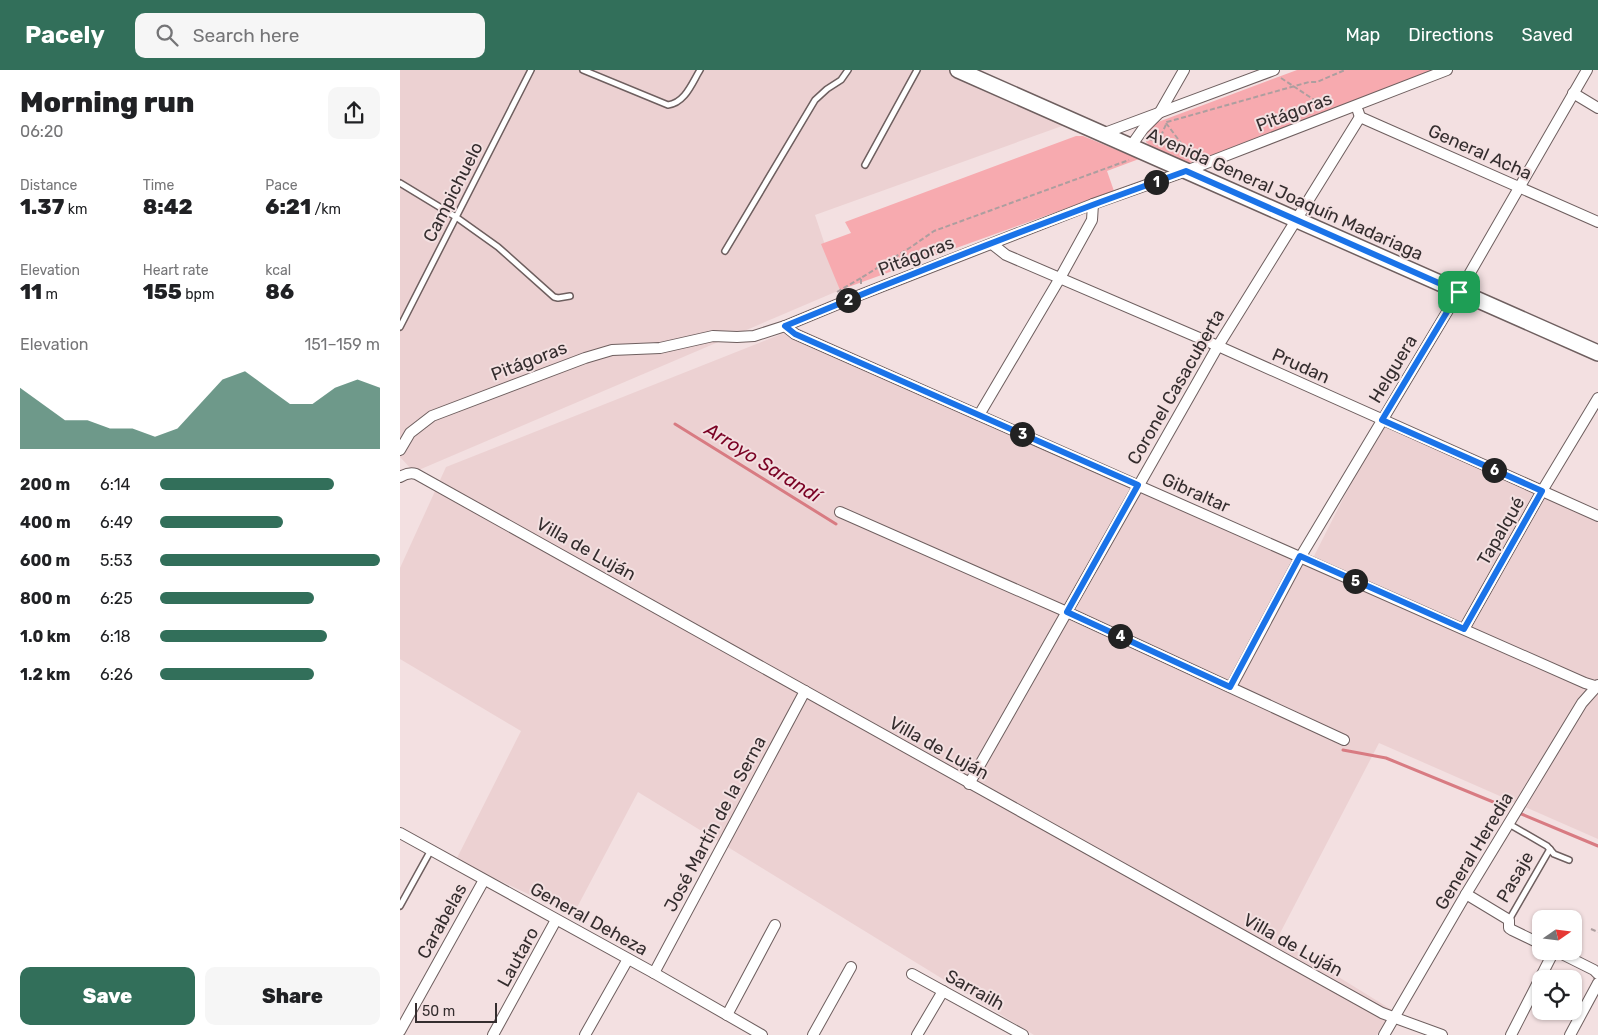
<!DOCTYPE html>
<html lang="en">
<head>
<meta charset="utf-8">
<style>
  :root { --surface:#fff; --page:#f6f6f6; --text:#202124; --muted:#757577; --accent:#326f5a }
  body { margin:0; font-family:Rubik,sans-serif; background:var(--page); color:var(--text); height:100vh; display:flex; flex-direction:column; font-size:19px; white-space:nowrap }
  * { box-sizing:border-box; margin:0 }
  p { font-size:16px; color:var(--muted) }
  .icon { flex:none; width:28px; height:28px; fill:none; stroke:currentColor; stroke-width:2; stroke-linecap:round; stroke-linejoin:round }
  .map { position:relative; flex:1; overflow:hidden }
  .details { display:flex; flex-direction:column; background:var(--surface); width:400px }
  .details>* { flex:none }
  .needle { width:32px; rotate:76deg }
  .fabs { position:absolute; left:1132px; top:840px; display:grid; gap:10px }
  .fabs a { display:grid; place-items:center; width:50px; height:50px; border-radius:10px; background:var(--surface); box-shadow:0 1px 4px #0004; font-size:25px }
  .scale { position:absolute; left:15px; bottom:12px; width:82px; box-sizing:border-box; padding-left:5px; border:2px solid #342d2e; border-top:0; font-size:14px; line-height:18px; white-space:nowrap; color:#342d2e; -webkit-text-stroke:4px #f3e0e1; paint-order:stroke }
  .pin { position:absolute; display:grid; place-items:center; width:42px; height:42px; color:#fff; margin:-21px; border-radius:10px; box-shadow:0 2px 8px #0006 }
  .km { position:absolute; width:25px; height:25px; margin:-12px; border-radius:50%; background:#222; color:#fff; font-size:14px; line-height:25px; text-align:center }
  .round { display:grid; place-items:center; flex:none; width:52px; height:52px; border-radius:10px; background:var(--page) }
  .overview { display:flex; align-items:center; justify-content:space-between; height:85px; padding:0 20px }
  h1 { font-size:28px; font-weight:800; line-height:38px }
  .stats { display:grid; grid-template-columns:repeat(3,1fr); gap:8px; height:85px; padding:5px 20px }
  .stats div { display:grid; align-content:center }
  .stats b { font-size:21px; font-weight:800 }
  .stats small { font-size:14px; font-weight:400 }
  .stats p { font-size:14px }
  .chart { height:140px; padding:10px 20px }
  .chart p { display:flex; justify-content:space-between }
  .chart svg { width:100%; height:90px; margin-top:5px; fill:var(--accent); opacity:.7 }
  .button { display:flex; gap:10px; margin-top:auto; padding:10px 20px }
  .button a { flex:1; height:58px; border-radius:10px; background:var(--accent); color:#fff; font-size:20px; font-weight:800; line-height:58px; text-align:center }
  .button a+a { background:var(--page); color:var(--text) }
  ul { padding:0 20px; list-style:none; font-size:16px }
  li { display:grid; grid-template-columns:80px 60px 1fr; align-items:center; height:38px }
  li i { height:12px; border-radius:6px; background:var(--accent) }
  header { display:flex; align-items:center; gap:30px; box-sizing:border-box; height:70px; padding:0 25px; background:var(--accent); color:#fff }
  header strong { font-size:24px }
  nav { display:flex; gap:28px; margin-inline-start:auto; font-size:18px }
  .search { width:350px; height:45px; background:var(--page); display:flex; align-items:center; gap:12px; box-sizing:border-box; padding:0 18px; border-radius:10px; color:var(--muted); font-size:19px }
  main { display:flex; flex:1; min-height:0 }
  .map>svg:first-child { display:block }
</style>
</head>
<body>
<header>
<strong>Pacely</strong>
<div class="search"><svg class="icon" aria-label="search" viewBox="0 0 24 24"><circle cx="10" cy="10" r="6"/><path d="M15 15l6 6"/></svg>Search here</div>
<nav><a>Map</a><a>Directions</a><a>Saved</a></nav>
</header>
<main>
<section class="details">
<div class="overview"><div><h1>Morning run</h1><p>06:20</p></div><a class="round"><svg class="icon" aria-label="share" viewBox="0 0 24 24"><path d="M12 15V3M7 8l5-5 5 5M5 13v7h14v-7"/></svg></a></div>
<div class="stats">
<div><p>Distance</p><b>1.37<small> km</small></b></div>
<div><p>Time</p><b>8:42</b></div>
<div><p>Pace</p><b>6:21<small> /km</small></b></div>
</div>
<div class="stats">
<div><p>Elevation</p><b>11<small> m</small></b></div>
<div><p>Heart rate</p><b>155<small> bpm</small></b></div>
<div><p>kcal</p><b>86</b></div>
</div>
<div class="chart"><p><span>Elevation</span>151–159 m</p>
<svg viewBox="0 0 160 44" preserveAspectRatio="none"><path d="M0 44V14L10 22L20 30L30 30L40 34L50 34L60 38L70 34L80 22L90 10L100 6L110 14L120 22L130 22L140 14L150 10L160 14V44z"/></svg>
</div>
<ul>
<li><b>200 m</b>6:14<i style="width:79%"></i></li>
<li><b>400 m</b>6:49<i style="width:56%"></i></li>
<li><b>600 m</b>5:53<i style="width:100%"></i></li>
<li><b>800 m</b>6:25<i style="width:70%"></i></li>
<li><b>1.0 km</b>6:18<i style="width:76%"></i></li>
<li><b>1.2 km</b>6:26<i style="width:70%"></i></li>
</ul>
<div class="button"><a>Save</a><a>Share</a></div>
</section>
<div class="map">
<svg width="1198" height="965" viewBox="0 0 1198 965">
  <rect width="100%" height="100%" fill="#f3e0e1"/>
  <g fill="#ecd1d2">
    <path d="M0 0H567L676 51 415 145 440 220 14 402 0 387Z"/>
    <path d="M397 258 912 490 982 352 1198 448V769L979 673 877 869 992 940 977 965H634L238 722 173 845 56 790 121 661 0 589V498L46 397Z"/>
  </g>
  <g fill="#f7aaaf">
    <path d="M897 0H1033L791 93H787L753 79 746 72C746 62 750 58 758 52Z"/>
    <path d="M676 66H683L739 89 707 101 714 121 440 220 421 174 451 163 445 152Z"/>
  </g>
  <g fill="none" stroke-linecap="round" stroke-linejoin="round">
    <g stroke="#d87b82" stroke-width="3">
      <path d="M275 354 436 454"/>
      <path d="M943 680 986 688 1103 736"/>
      <path d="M1119 743 1198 776"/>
    </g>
    <g stroke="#6e5f5f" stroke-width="8">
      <g id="lane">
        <path d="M183 0 268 35C285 33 292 13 300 0"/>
        <path d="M465 95 517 0"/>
        <path d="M0 113 56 147 98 177 154 227 158 228 170 226"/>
        <path d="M325 181 415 30 427 19 441 10 448 0"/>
        <path d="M0 257 131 0"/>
        <path d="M1109 754 1147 776 1154 784 1169 790"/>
        <path d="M0 836 31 780"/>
        <path d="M1109 850 1150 779"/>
      </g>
    </g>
    <g stroke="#6e5f5f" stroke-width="12">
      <g id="street">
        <path d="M1173 23 1198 38"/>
        <path d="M958 41 960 47 978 55 1198 152"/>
        <path d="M702 64 874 0"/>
        <path d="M731 76 743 59 760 42 784 0"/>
        <path d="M592 174 606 185 818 276 1198 446"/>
        <path d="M385 256 395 264 1185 613 1198 617"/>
        <path d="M579 345 660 208 692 150 693 134"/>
        <path d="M0 380 10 363 32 346 185 288 212 280 260 278 313 266 337 267 354 266 385 256 460 225 693 134 786 101 1047 0"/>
        <path d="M0 407C5 404 10 402 16 404L982 943 1042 965"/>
        <path d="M440 442 667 542 944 670"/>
        <path d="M1064 559 1142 421 1198 328"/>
        <path d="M831 617 901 486 1059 222 1187 0"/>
        <path d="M569 714 818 276 960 47"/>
        <path d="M0 763 254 903 362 965"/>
        <path d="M1066 824 1109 850V858L1112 860 1141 874"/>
        <path d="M1156 881 1194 900 1198 904"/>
        <path d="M254 903 405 621"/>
        <path d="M512 904 623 965"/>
        <path d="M327 945 375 855"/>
        <path d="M0 961 84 810"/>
        <path d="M93 965 156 850"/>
        <path d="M185 965 228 889"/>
        <path d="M413 965 451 897"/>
        <path d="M517 965 543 921"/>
        <path d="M984 965 1066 824 1182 633 1198 615"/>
        <path d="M1111 965 1154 881"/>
        <path d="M1170 965 1198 913"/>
      </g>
    </g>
    <g stroke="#6e5f5f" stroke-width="18">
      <path id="secondary" d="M558 0 1198 283"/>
    </g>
    <g stroke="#ad9e9f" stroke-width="2" stroke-dasharray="5 2.5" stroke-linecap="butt">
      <path d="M881 8 925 37"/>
      <path d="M766 53 787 81 788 88"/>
      <path d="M748 68 764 76"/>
      <path d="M758 73 767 52 909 12H917L945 0"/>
      <path d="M461 214V208L511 177 534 161 729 90"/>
      <path d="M437 222 461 208"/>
      <path d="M1191 859 1198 862"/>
    </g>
    <use href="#lane" stroke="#fff" stroke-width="5"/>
    <use href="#street" stroke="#fff" stroke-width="10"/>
    <use href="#secondary" stroke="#fff" stroke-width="15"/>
  </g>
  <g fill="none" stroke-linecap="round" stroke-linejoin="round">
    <g stroke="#fff" stroke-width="10">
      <path id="route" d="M786 101 1059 222 982 350 1142 421 1064 559 900 486 830 617 667 542 738 415 395 264 385 256C517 201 651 149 786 101Z"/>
    </g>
    <use href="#route" stroke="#1a73e8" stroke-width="6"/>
  </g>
  <g text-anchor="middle" stroke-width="4" stroke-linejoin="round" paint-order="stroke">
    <g font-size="18" fill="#342d2e" stroke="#f3e0e1">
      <text transform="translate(894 42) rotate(-21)" y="6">Pitágoras</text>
      <text transform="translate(1080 82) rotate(24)" y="6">General Acha</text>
      <text transform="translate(53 122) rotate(-63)" y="6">Campichuelo</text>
      <text transform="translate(885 124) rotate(24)" y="6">Avenida General Joaquín Madariaga</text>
      <text transform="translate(516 186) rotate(-21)" y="6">Pitágoras</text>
      <text transform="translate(129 291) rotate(-21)" y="6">Pitágoras</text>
      <text transform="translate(901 296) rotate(24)" y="6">Prudan</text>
      <text transform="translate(993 299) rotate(-59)" y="6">Helguera</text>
      <text transform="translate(776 317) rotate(-60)" y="6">Coronel Casacuberta</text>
      <text transform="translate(796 423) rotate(24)" y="6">Gibraltar</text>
      <text transform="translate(1101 461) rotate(-60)" y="6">Tapalqué</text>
      <text transform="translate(186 479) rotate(29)" y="6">Villa de Luján</text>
      <text transform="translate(539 678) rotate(29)" y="6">Villa de Luján</text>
      <text transform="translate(315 754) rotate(-62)" y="6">José Martín de la Serna</text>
      <text transform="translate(1074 781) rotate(-59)" y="6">General Heredia</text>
      <text transform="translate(1115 807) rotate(-60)" y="6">Pasaje</text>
      <text transform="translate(189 849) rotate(29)" y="6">General Deheza</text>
      <text transform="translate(42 851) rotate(-61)" y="6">Carabelas</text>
      <text transform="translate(893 875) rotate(29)" y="6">Villa de Luján</text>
      <text transform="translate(118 887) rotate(-61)" y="6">Lautaro</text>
      <text transform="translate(575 920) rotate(29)" y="6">Sarrailh</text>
    </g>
    <g font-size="19" font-style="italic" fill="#7a0224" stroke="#f3e0e1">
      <text transform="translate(363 392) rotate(32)" y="7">Arroyo Sarandí</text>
    </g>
  </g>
</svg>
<div class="fabs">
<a><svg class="needle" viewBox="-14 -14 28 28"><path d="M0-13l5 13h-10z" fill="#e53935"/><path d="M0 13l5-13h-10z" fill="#757577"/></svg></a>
<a><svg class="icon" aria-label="locate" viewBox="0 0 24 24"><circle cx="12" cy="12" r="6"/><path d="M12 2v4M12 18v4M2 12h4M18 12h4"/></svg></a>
</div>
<div class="scale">50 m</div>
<div class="pin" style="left:1059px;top:222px;background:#1e9e55"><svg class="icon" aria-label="arrive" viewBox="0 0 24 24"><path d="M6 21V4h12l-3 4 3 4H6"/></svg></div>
<b class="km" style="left:756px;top:112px">1</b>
<b class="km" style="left:448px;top:230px">2</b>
<b class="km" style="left:622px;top:364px">3</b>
<b class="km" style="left:720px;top:566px">4</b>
<b class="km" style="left:955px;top:511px">5</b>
<b class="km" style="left:1094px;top:400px">6</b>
</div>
</main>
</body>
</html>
